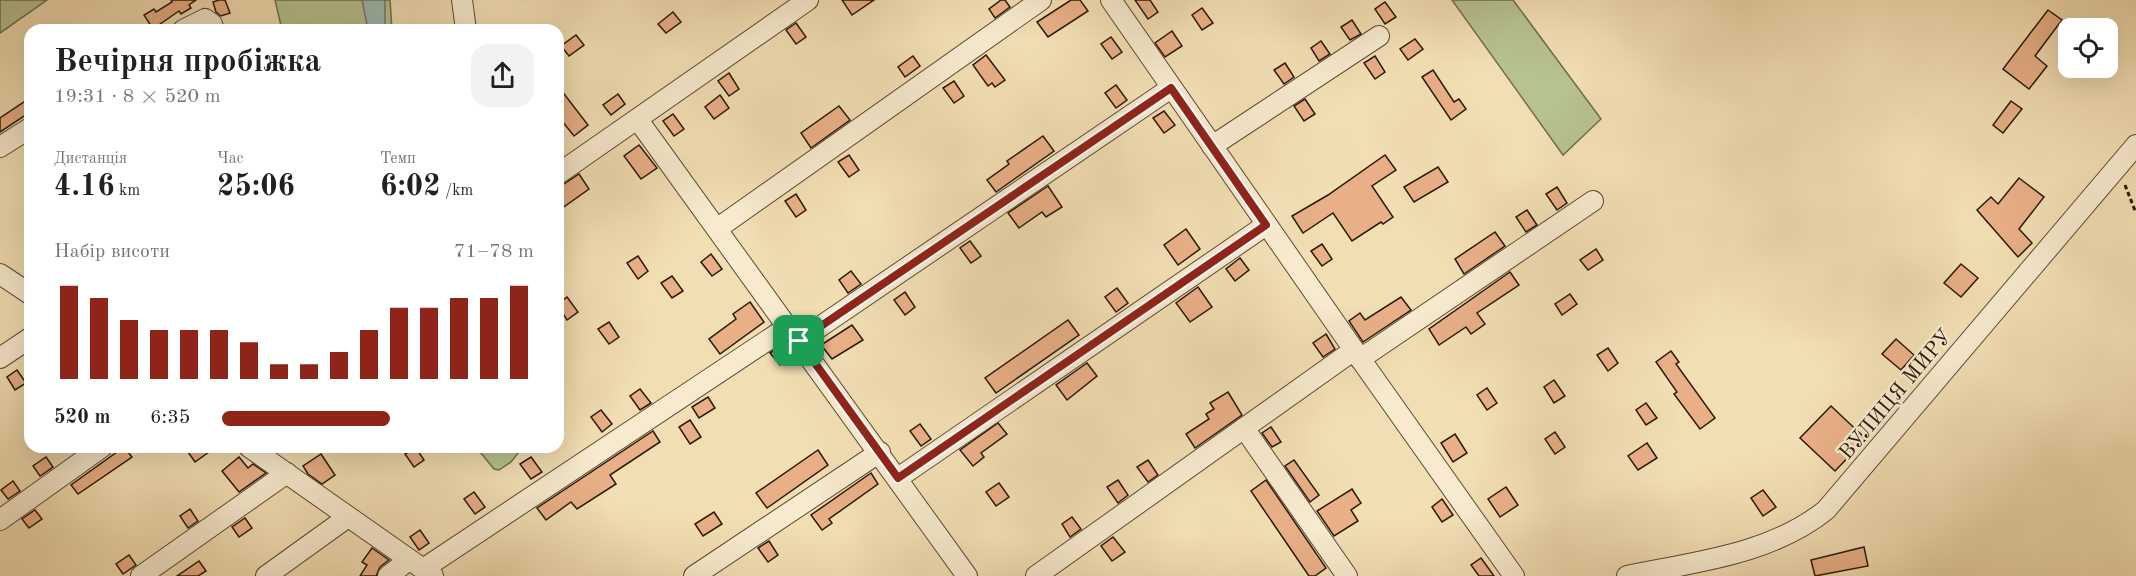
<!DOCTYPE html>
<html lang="uk">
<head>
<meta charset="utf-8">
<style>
  :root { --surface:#fff; --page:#f2f2f2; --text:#202124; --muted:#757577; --accent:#8f2418 }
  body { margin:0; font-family:"Old Standard TT",serif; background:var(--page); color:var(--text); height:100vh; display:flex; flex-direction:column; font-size:22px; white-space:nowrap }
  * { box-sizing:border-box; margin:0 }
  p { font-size:20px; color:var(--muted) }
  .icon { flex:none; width:33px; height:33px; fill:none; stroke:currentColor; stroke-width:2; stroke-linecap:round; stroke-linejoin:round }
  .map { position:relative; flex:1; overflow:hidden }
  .panel { position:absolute; left:24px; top:24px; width:540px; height:429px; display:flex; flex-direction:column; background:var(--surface); border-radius:18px; box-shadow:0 6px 24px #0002 }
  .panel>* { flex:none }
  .controls { position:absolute; left:2058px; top:18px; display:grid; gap:12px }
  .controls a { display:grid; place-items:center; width:60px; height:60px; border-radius:12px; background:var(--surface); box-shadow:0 6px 24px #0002; font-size:30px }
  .pin { position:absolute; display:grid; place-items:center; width:51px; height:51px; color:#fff; margin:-26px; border-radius:12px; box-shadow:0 3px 9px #0006 }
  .round { display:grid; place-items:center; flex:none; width:63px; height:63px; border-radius:18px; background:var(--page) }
  .overview { display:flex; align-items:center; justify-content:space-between; height:102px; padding:0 30px }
  h1 { font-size:33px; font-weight:800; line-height:45px }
  .figures { display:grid; grid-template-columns:repeat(3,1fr); gap:9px; height:102px; padding:6px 30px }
  .figures div { display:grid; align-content:center }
  .figures b { font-size:30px; font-weight:800 }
  .figures small { font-size:16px; font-weight:400 }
  .figures p { font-size:16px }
  .chart { height:168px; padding:12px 30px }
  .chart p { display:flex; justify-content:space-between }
  .chart svg { width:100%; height:108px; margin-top:6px; stroke:var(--accent); stroke-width:6 }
  ul { padding:0 30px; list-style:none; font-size:20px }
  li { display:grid; grid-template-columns:96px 72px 1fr; align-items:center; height:45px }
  li i { height:15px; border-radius:8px; background:var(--accent) }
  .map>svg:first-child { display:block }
</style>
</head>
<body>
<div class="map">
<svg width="2136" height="576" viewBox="0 0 2136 576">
  <rect width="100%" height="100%" fill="#f2deb3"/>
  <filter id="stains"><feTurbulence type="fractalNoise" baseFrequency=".00333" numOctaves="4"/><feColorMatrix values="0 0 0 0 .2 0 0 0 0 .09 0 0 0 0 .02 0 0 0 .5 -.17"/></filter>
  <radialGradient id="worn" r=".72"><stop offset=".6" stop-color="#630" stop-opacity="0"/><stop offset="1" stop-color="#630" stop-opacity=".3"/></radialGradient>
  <g fill="#b6c290" stroke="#706e4e" stroke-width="1.5">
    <path d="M0 0H47L0 33Z"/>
    <path d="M275 0H390L392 30H282Z"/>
    <path d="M1452 0H1513L1601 119 1563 155Z"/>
    <path d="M476 447H523L511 462 499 470 494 469Z"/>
  </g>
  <path fill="#9cbbb2" stroke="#6e7a6f" stroke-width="1.5" d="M362 0H385V30H368Z"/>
  <g fill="#e9b087" stroke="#2a190b" stroke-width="1.5">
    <path d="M171 0H196L189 5 191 8 181 14 179 11 153 29 144 15 154 9 156 12 172 2Z"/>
    <path d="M219 0H225L230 13 221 16 216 12 213 2Z"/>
    <path d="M842 0H874L852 15Z"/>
    <path d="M1001 0H1005L1010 7 995 18 989 9Z"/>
    <path d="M1071 0H1080L1088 11 1048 37 1037 22Z"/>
    <path d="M1135 0H1150L1158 12 1148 19Z"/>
    <path d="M1385 2 1396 17 1385 24 1375 9Z"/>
    <path d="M1202 8 1213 23 1202 30 1192 15Z"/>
    <path d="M2048 10 2062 20 2035 56 2047 66 2029 89 2003 69Z"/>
    <path d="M673 12 681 22 666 33 658 24Z"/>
    <path d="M1352 20 1361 34 1350 40 1341 27Z"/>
    <path d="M796 23 806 37 796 44 786 30Z"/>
    <path d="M1172 31 1182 46 1165 57 1155 43Z"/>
    <path d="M576 35 584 45 569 56 561 46Z"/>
    <path d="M1111 37 1122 52 1112 59 1101 44Z"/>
    <path d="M1415 39 1423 49 1408 60 1400 49Z"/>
    <path d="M1321 41 1330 54 1319 61 1311 48Z"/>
    <path d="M986 55 1005 80 995 87 992 83 988 86 973 65Z"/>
    <path d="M913 56 920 66 905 77 898 67Z"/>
    <path d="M1375 56 1385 72 1375 79 1364 63Z"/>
    <path d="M1285 63 1294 77 1284 84 1274 70Z"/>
    <path d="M1433 70 1454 102 1459 99 1466 109 1451 120 1422 77Z"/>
    <path d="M729 73 739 89 729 96 718 81Z"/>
    <path d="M954 81 964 96 954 103 943 88Z"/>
    <path d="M1116 85 1127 100 1116 108 1105 93Z"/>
    <path d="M558 86 588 125 574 136 558 116Z"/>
    <path d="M618 94 625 104 611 115 603 105Z"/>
    <path d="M720 95 729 108 714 119 705 107Z"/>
    <path d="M30 98V112L0 132V118Z"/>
    <path d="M1305 99 1315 114 1304 121 1294 106Z"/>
    <path d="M2011 101 2022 109 2003 133 1993 125Z"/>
    <path d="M839 106 850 120 811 148 801 133Z"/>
    <path d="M1164 111 1175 125 1164 133 1153 118Z"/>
    <path d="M673 114 684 129 674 136 663 121Z"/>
    <path d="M1043 136 1054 151 996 192 987 180 1009 164 1007 161Z"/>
    <path d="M639 145 657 168 641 179 624 156Z"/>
    <path d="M849 155 859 170 849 177 838 162Z"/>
    <path d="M1385 155 1396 170 1372 186 1393 217 1383 224 1381 222 1352 241 1333 213 1303 233 1292 216 1328 195Z"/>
    <path d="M1438 167 1448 182 1414 202 1404 187Z"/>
    <path d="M579 174 589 189 558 211V188Z"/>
    <path d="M2019 178 2044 197 2019 229 2032 243 2018 257 1977 210 1991 197 1998 204Z"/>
    <path d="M1048 186 1062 207 1046 217 1042 212 1019 228 1008 213Z"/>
    <path d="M1557 187 1567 203 1557 210 1546 194Z"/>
    <path d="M796 194 806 210 796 217 785 201Z"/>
    <path d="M1527 210 1537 225 1526 232 1516 217Z"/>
    <path d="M1186 229 1200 249 1178 265 1164 245Z"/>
    <path d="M1495 232 1505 246 1464 274 1455 259Z"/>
    <path d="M970 241 981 256 971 263 960 248Z"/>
    <path d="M1322 244 1332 259 1322 266 1311 251Z"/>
    <path d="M1596 249 1603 260 1588 270 1580 260Z"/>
    <path d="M711 254 722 269 712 276 701 262Z"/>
    <path d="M638 256 648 271 638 279 627 263Z"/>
    <path d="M1240 258 1249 270 1235 281 1226 269Z"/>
    <path d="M1961 264 1978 278 1961 297 1944 283Z"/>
    <path d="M851 271 861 284 848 293 839 280Z"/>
    <path d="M1510 272 1519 285 1477 313 1485 324 1471 334 1466 327 1439 345 1429 329Z"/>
    <path d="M672 276 683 291 672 298 661 283Z"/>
    <path d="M1198 287 1212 307 1190 322 1176 303Z"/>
    <path d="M1117 288 1128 303 1116 312 1105 297Z"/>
    <path d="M905 292 915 307 905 315 894 300Z"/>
    <path d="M1570 294 1577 304 1562 315 1555 304Z"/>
    <path d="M567 297 578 312 567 320 558 306V304Z"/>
    <path d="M1401 297 1411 310 1363 342 1349 321 1360 313 1365 320Z"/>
    <path d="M750 302 764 322 720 354 709 339 736 319 733 314Z"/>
    <path d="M1068 320 1079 335 996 393 985 378Z"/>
    <path d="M609 322 619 337 609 344 598 329Z"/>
    <path d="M852 325 863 340 832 359 821 345Z"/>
    <path d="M1326 334 1335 349 1323 357 1313 343Z"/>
    <path d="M1896 339 1914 355 1901 370 1882 354Z"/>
    <path d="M781 346 790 358 780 365 770 353Z"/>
    <path d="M1608 348 1618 363 1608 371 1597 355Z"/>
    <path d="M1671 351 1679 362 1676 364 1715 418 1700 429 1674 394 1677 392 1656 362Z"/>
    <path d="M1087 363 1097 376 1067 400 1056 385Z"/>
    <path d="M17 370 26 383 15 390 7 377Z"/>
    <path d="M1554 380 1565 396 1554 403 1544 387Z"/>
    <path d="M1487 388 1497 403 1487 410 1477 395Z"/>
    <path d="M640 389 651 403 640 410 630 396Z"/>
    <path d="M1228 392 1242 415 1195 448 1186 434 1209 419 1206 414 1214 409 1210 403Z"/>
    <path d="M708 397 715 408 699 418 692 407Z"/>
    <path d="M1646 403 1657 418 1646 425 1636 410Z"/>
    <path d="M1831 406 1866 439 1835 471 1800 438Z"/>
    <path d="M601 410 612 424 602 432 591 417Z"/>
    <path d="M690 420 701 437 690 444 679 427Z"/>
    <path d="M998 423 1007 434 981 453 984 457 973 466 960 450Z"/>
    <path d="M920 424 931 439 921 446 910 431Z"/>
    <path d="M1271 427 1281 442 1272 447 1262 433Z"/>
    <path d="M653 431 660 442 610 475 616 484 577 509 571 502 546 520 537 508Z"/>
    <path d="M1555 432 1565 447 1555 454 1545 439Z"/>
    <path d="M1455 434 1467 453 1453 462 1441 443Z"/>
    <path d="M1647 443 1657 458 1638 470 1628 456Z"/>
    <path d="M124 447 132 457 78 494 71 485Z"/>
    <path d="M195 447H216L195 462 188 452Z"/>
    <path d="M416 448 424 460 414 467 405 454Z"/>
    <path d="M818 450 828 465 767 508 756 493Z"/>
    <path d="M321 454 335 475 322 484 308 474 303 466Z"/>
    <path d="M46 457 53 467 40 476 33 466Z"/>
    <path d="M239 457 248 468 253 464 266 473 239 492 222 471Z"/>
    <path d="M531 457 542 472 531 479 520 464Z"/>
    <path d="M1148 460 1158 475 1148 482 1137 467Z"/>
    <path d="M1294 460 1319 495 1310 502 1285 466Z"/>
    <path d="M871 473 878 484 829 519 832 523 822 530 811 515Z"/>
    <path d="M1118 480 1128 495 1118 503 1107 487Z"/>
    <path d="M1266 480 1326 568 1315 576H1309L1251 491Z"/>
    <path d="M13 481 20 491 8 499 1 490Z"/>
    <path d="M999 483 1009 497 996 506 986 492Z"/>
    <path d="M1506 487 1518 505 1500 517 1488 499Z"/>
    <path d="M1352 489 1361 503 1351 510 1358 521 1334 536 1317 511Z"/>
    <path d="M1763 490 1776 507 1763 516 1751 498Z"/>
    <path d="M474 492 485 507 475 514 464 499Z"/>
    <path d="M1442 499 1453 515 1442 522 1432 507Z"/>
    <path d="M190 509 198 521 188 528 180 516Z"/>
    <path d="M35 510 42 519 29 528 22 519Z"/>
    <path d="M714 512 722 524 703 536 695 524Z"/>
    <path d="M1072 517 1081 529 1070 537 1062 524Z"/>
    <path d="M245 518 252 528 239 537 232 527Z"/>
    <path d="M420 530 429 543 419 550 410 537Z"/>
    <path d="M1113 537 1125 552 1112 561 1101 546Z"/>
    <path d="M769 541 778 555 768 562 758 548Z"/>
    <path d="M1864 547 1868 566 1815 576 1811 560Z"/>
    <path d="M372 548 389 560 380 567 376 576H360L367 565 362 562Z"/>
    <path d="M129 555 136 565 123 574 116 564Z"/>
    <path d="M1481 558 1494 576H1479L1471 565Z"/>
    <path d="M199 561 206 571 198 576H177Z"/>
  </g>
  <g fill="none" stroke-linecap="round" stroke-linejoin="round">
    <g stroke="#5c4a35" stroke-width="22">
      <g id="minor">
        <path d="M462 0 466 30"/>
        <path d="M1111 0 1354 350 1514 576"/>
        <path d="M183 30 205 19 212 24 214 30"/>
        <path d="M638 120 967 576"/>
        <path d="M1212 146 1379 36"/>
        <path d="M0 147 30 128"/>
        <path d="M558 174 808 0"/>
        <path d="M718 228 1041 0"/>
        <path d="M0 274 30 294"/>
        <path d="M799 341 1171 88"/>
        <path d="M0 358 30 338"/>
        <path d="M1360 359 1593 201"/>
        <path d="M1244 428 1347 576"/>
        <path d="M249 447 433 576"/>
        <path d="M898 478 1266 225"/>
        <path d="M0 520 102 447"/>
        <path d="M423 569 789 326"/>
        <path d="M141 576 287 473"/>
        <path d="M266 576 348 517"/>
        <path d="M388 576 409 560"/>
        <path d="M694 576 880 452"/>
        <path d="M1036 576 1354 350"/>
        <path d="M1627 576C1694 562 1770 555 1826 510L2136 145"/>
      </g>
    </g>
    <path stroke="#2a190b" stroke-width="3" stroke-dasharray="4.5 3" stroke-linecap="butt" d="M2125 185 2136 213"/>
    <use href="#minor" stroke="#f7eace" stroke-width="20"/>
  </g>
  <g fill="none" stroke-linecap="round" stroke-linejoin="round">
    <g stroke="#fff" stroke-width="12">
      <path id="route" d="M1171 88 1266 225 898 478 799 341Z"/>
    </g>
    <use href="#route" stroke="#8f2418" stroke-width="8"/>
  </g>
  <g text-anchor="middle" stroke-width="5" stroke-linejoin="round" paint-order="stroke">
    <g font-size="21" fill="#2a190b" stroke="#f7eace">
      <text transform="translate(1895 394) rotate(-50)" y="7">ВУЛИЦЯ МИРУ</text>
    </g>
  </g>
  <rect width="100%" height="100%" filter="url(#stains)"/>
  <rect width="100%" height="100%" fill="url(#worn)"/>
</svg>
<div class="controls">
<a><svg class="icon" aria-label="locate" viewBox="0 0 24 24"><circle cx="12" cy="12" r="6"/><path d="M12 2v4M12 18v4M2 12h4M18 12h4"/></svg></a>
</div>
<div class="pin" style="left:799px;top:341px;background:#1e9e55"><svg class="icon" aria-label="arrive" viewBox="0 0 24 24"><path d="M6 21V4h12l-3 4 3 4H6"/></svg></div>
<section class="panel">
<div class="overview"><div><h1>Вечірня пробіжка</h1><p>19:31 · 8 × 520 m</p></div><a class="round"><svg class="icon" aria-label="share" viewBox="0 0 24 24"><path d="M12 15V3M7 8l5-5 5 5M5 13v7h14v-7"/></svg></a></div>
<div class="figures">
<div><p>Дистанція</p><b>4.16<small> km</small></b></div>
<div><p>Час</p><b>25:06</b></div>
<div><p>Темп</p><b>6:02<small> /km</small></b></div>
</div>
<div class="chart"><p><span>Набір висоти</span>71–78 m</p>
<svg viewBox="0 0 160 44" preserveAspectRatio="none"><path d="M5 44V6M15 44V11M25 44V20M35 44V24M45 44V24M55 44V24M65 44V29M75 44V38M85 44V38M95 44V33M105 44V24M115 44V15M125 44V15M135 44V11M145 44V11M155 44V6"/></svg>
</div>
<ul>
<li><b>520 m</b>6:35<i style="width:54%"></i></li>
</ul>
</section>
</div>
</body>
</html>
